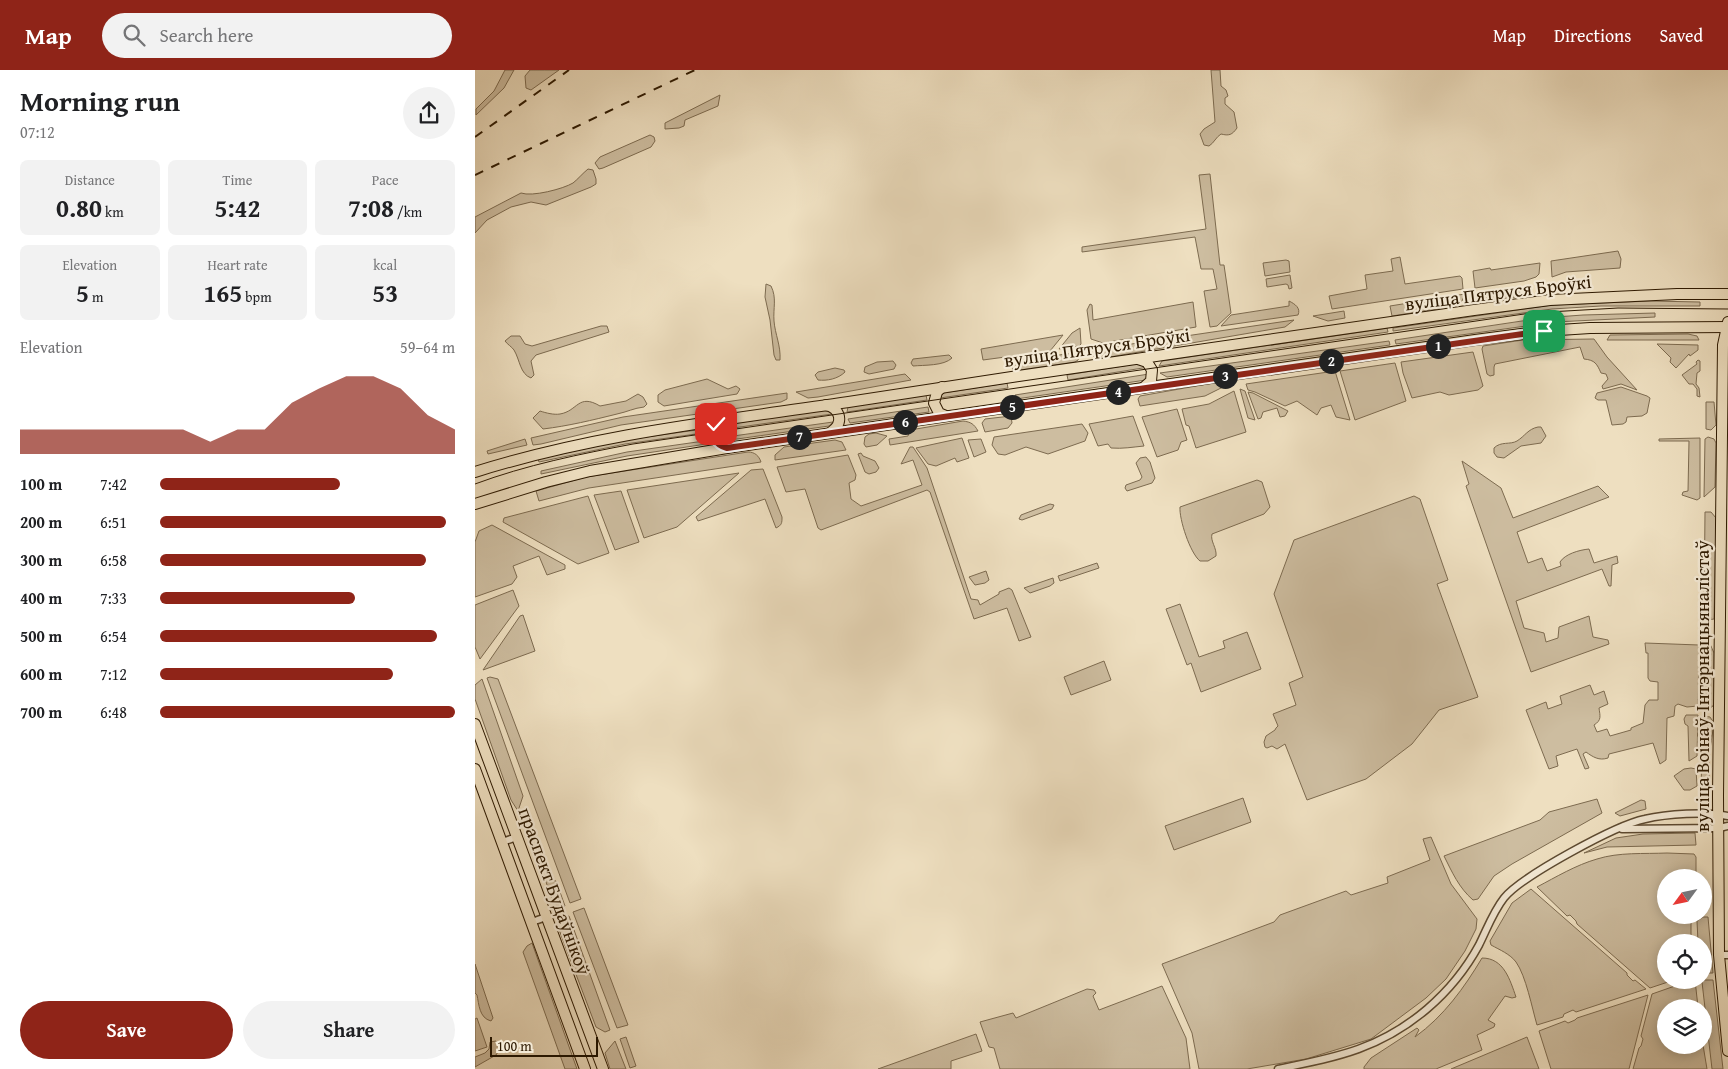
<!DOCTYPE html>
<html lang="en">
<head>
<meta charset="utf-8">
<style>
  :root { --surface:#fff; --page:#f2f2f2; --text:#202124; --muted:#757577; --accent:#8f2418 }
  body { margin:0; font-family:"Gentium Book Plus",serif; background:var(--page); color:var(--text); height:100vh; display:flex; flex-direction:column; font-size:19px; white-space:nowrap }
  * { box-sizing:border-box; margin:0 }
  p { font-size:16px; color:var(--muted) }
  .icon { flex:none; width:28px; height:28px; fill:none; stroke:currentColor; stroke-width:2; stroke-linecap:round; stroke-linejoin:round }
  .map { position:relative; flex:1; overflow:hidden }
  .details { display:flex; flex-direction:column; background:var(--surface); width:475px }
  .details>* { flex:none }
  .needle { width:32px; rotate:237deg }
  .controls { position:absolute; left:1182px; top:799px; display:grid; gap:10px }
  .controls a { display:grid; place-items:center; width:55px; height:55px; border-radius:50%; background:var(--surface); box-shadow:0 2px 12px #0003; font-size:25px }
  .scale { position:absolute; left:15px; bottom:12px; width:108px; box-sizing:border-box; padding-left:5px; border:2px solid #2d1901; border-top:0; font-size:14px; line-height:18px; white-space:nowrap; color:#2d1901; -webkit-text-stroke:4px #f4ead6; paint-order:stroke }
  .pin { position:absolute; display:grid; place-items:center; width:42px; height:42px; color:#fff; margin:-21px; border-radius:10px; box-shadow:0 2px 8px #0006 }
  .km { position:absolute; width:25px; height:25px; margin:-12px; border-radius:50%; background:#222; color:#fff; font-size:14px; line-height:25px; text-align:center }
  .round { display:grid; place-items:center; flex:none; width:52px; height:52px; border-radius:26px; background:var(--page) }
  .overview { display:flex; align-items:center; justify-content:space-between; height:85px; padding:0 20px }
  h1 { font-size:28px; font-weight:600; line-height:38px }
  .metrics { display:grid; grid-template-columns:repeat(3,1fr); gap:8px; height:85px; padding:5px 20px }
  .metrics div { display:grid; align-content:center; border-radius:8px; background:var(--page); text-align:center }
  .metrics b { font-size:25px; font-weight:600 }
  .metrics small { font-size:14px; font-weight:400 }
  .metrics p { font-size:14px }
  .chart { height:140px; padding:10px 20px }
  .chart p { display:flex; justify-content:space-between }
  .chart svg { width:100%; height:90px; margin-top:5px; fill:var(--accent); opacity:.7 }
  .cta { display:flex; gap:10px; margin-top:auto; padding:10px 20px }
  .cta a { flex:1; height:58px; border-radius:30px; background:var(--accent); color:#fff; font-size:20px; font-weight:600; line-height:58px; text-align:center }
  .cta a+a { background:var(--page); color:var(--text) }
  ul { padding:0 20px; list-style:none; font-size:16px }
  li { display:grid; grid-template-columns:80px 60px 1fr; align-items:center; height:38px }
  li i { height:12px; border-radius:6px; background:var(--accent) }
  header { display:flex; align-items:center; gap:30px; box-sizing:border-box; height:70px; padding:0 25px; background:var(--accent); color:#fff }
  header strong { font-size:24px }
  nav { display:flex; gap:28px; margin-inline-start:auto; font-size:18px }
  .search { width:350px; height:45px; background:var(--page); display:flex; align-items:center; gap:12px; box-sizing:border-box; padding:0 18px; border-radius:28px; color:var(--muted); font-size:19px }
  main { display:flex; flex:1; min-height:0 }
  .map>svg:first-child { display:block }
</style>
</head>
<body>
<header>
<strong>Map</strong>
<div class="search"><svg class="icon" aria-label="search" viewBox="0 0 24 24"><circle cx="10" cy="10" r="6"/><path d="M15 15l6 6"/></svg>Search here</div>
<nav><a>Map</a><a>Directions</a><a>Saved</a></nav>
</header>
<main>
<section class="details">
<div class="overview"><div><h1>Morning run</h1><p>07:12</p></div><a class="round"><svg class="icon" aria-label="share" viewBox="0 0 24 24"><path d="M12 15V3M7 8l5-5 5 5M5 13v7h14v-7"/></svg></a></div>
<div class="metrics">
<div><p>Distance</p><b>0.80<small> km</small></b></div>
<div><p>Time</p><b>5:42</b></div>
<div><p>Pace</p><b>7:08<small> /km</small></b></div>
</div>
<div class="metrics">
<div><p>Elevation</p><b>5<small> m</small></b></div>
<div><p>Heart rate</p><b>165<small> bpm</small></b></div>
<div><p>kcal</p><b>53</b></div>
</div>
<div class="chart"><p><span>Elevation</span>59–64 m</p>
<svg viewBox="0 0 160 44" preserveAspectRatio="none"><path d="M0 44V32L10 32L20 32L30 32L40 32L50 32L60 32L70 38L80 32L90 32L100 19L110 12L120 6L130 6L140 12L150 25L160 32V44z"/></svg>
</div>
<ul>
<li><b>100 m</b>7:42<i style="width:61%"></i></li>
<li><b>200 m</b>6:51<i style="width:97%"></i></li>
<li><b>300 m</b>6:58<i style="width:90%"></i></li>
<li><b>400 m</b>7:33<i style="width:66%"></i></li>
<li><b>500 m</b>6:54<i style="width:94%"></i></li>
<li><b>600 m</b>7:12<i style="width:79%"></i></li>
<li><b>700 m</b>6:48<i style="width:100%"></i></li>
</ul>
<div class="cta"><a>Save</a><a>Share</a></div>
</section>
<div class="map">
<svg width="1253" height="999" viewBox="0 0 1253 999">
  <rect width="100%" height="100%" fill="#eedfc0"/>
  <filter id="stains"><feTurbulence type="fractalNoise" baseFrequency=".004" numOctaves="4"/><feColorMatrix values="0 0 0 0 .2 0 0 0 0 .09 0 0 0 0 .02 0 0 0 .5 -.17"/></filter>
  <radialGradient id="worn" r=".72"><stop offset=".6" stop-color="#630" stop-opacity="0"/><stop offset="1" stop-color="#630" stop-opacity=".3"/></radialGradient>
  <g fill="#cdbda0" stroke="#7d6b50">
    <path d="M30 0H39L29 18 1 45V39L19 21Z"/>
    <path d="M55 0C65 0 74 0 84 0L56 20 51 18 50 6Z"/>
    <path d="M736 0H745L746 16 751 20 753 26 750 28V34L759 42 762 58C757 65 754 66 746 64 741 67 739 73 734 76L729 75 725 64 729 59 740 52Z"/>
    <path d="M245 25 243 36 210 50 209 56 204 58 190 59V53Z"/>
    <path d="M175 65 179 67 180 71 176 77 128 98 124 99 120 93 125 87Z"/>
    <path d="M113 99 118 100 121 109V114L116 117 71 135 56 132 36 137 12 150 0 163V147L46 123C57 127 88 119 98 113 102 110 108 103 113 99Z"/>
    <path d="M735 104 745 195H749L756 243 742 256 735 257 729 221 742 219 738 199H726L720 167 607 182V177L731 159 724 105Z"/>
    <path d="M1143 181 1146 189 1145 198 1091 202 1077 207 1076 191Z"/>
    <path d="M925 187 930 214 985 206 987 208 988 219 857 239 854 226 892 219 890 205 918 201 916 189Z"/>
    <path d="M811 190 814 191 815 202 790 206 788 193Z"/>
    <path d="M1065 193 1064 204 1061 207 1049 211 1000 218 998 201 1015 198 1016 200Z"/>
    <path d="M815 205 817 218 814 219 813 215 811 214 792 217 791 209Z"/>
    <path d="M291 214 296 216C302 228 298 238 299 251 300 264 306 276 305 290H301L299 285 295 250 290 227Z"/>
    <path d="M1054 216 1055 225 1011 231 1003 223Z"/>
    <path d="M990 224 987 231 981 236 917 246 915 236Z"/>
    <path d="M814 231C820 234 826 238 823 245L746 256 756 245 814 236Z"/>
    <path d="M1176 231 1225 232V236H1126L1077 239 918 261V258L1077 235Z"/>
    <path d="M718 232 721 257 628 273 616 269 612 240 615 234 617 235 618 250Z"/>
    <path d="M869 241 870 248 853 251 838 246Z"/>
    <path d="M1180 243V247L1080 252 921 274 920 270 1067 248 1108 245Z"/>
    <path d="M819 250 810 257 629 288H621L617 285 616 280Z"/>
    <path d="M126 256H132L134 262 61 285 56 291 59 305 56 308C45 304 45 290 39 280 36 276 33 275 30 271L36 266H45L50 274 57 276Z"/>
    <path d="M605 258 606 274 604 276 584 279 597 263Z"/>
    <path d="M912 258 913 262 684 296 687 291Z"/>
    <path d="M1213 264 1222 266 1224 270H1132L1135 265Z"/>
    <path d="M588 265 575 281 508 290 506 279Z"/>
    <path d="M1119 269 1132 287 1162 320 1146 314 1128 319 1127 316 1133 309 1131 304 1126 303C1122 294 1120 290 1109 289L1105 277 1020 294 1019 297V305L1015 306 1012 304 1007 279 1008 276 1048 270Z"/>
    <path d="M914 271 915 275 692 307 685 303Z"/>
    <path d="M1182 274 1223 275V280L1215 286 1214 284 1201 298 1195 292 1196 288Z"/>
    <path d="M605 282 603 290 600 292 538 301 536 292Z"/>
    <path d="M998 282 1008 316 1003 320 974 325 965 322 937 328 928 303 926 292Z"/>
    <path d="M474 285 477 288C469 296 449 295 438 296L436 293 438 289Z"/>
    <path d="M1223 290 1225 291V301L1222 303 1221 314 1224 318 1225 327 1222 326V319L1218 314H1214L1207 305 1222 294 1221 292Z"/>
    <path d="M418 291 421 295 419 299 394 304 389 302 390 297 402 292Z"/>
    <path d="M667 293 674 297 593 310 592 305Z"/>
    <path d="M920 293 931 331 880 350 865 301Z"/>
    <path d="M360 298 369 300 370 302C363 309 352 311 343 310L340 305 343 302Z"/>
    <path d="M860 301 875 350 861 347 856 335 846 338 842 345 822 331 810 336 780 322 773 320 771 314Z"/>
    <path d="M430 304 436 310 343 327 333 328 321 322Z"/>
    <path d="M674 304 671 310 541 329 540 325Z"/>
    <path d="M232 309 253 319 261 316 265 319 262 324 189 336 183 332V325L190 320Z"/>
    <path d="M755 310 756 313 730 326 665 336 663 329 665 326Z"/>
    <path d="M532 313 533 318 465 328 468 323Z"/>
    <path d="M1146 317 1172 326 1175 328 1172 343 1167 346 1152 347 1151 352 1148 354 1137 355 1131 330H1123L1120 328 1122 323Z"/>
    <path d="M765 319 770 321 780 350 773 348Z"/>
    <path d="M759 321 771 362 721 378 714 356 711 355 707 339 734 334Z"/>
    <path d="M773 322 778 323 813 341 810 346 805 347 802 338 788 342 786 348 783 349Z"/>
    <path d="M312 323V329L306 332 146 355 66 374 58 375 56 368 148 347Z"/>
    <path d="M163 324 168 327 172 334 169 337C159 338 152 342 142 344 118 350 93 356 68 359L58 348 65 341C71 343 79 345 85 344 103 341 103 323 125 336L151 331Z"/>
    <path d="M451 325 452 330 372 342 373 337Z"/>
    <path d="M1231 332H1239L1241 355 1236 360 1231 359Z"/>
    <path d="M453 337 454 342 375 353 373 349Z"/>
    <path d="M702 339 712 370 706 372 703 380 682 387 667 347Z"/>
    <path d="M352 340 357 344 244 360 247 355Z"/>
    <path d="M536 346 537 353 533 358 510 362 507 353 510 349Z"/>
    <path d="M658 346 669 376C658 377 648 379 636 378L633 374 623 376 614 354Z"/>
    <path d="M488 351C496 352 499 354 503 361L415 375 414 369 433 366 434 363 441 359Z"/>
    <path d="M358 352 354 356 248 371 244 368Z"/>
    <path d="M607 354 613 363 610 371 573 384 551 377 530 385 523 384 517 375 519 367Z"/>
    <path d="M1063 357H1066L1071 366 1066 373 1046 376 1029 388 1022 387 1019 383V378C1026 371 1035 375 1042 371 1050 366 1053 359 1063 357Z"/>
    <path d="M236 358 235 362 150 374 64 392 63 389 150 370Z"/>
    <path d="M401 363 412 366 402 375 391 377 389 374 390 367 394 364Z"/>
    <path d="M1233 367 1239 369 1241 373 1240 417 1229 427 1230 369Z"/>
    <path d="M487 368 494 388 482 392 480 388 461 396 453 394 441 378Z"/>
    <path d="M1225 368V428L1222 430 1207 425 1208 422 1213 421 1214 371H1184V369Z"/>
    <path d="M50 369 52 375 13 384 12 381Z"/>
    <path d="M506 369 511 382 499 387 493 370Z"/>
    <path d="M236 370 238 373 152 386 66 404V401L152 382Z"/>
    <path d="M360 370 367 372 371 380 300 390V385L309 377Z"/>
    <path d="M435 377H438L452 398 496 529 503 530 505 535 524 524V522L534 518 537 520 556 567 544 571 532 538 499 549 455 422 452 420 346 460 343 458 330 419 311 422 302 397 373 385 381 405 380 410 374 413 376 429 386 436 447 415 438 390 426 394Z"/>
    <path d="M273 382C280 382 284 386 286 392L114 418 64 431 61 421 111 407Z"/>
    <path d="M386 383 388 386 400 391 404 398 401 402 394 404 390 402 383 384Z"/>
    <path d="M671 387 675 392 680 408 677 413 652 421 650 418 651 415 665 410 667 407 661 393 665 388Z"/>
    <path d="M987 391 1026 418 1038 448 1123 416 1134 427 1042 462 1053 493 1067 488 1072 501 1086 496 1085 492C1090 484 1104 480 1114 479L1119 493 1142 486 1143 493 1137 495 1136 516H1134L1127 499 1041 531 1049 558 1069 563 1071 572 1083 568 1084 557 1114 546 1118 567 1133 570 1134 574 1056 602 991 416 994 414Z"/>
    <path d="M288 399 307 447C307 453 307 455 301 458L290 429 223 451 221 447 276 400Z"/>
    <path d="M264 403 202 457 169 468 152 420Z"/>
    <path d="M782 410 787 412 795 437 789 444 737 464C735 471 742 478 741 486L733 491H725C715 483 704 449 705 437Z"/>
    <path d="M146 421 164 472 140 480 119 425Z"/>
    <path d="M113 426 134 483 103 494 28 452 29 448Z"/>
    <path d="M939 426 945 429 973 510 962 514 1003 627 964 640 937 674 891 709 832 730 810 674 802 679 797 676 792 678 790 677 789 672 791 666 800 660 801 658 803 656 798 644 821 635 814 613 828 607 799 524 819 470Z"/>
    <path d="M575 434 579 435 577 439 547 450 544 449 546 445Z"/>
    <path d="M1230 442H1236L1241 448 1239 549 1232 550 1229 545Z"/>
    <path d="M17 455 90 495V499L72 505 64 486 38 496 42 507 37 514 0 527V472L4 461Z"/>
    <path d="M622 493 624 498 585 511 583 506Z"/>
    <path d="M511 501 514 510 510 513 500 515 494 507Z"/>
    <path d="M578 508 579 513 575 516 555 523 549 518Z"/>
    <path d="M38 520 44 536 5 589 0 577V535Z"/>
    <path d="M705 534 724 587 750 578 748 571 772 562 786 599 726 622 716 593 712 595 691 539Z"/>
    <path d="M48 545 60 581 8 600 45 546Z"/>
    <path d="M1170 573 1224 575 1223 636 1212 637 1203 634 1200 636 1199 646 1192 648 1191 690 1185 694 1178 673 1134 684 1133 688C1124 691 1118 687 1111 682L1108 684 1114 698 1110 699 1102 679 1081 686 1083 696 1074 699 1051 640 1071 632 1073 639 1087 634 1085 626 1115 615 1119 625 1129 621 1133 634 1124 638C1125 646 1127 650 1119 655L1122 662 1132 659 1135 666 1156 660V658L1168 653 1170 635 1174 630H1183V612L1175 611 1173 608V583H1171Z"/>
    <path d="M1229 573 1235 574 1239 583V634L1237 637 1229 638Z"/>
    <path d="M629 591 636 610 596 625 589 607Z"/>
    <path d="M15 607 23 609 106 829 95 833 12 608Z"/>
    <path d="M7 609 48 726 43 741 36 730 0 629V615Z"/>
    <path d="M1211 645H1223L1222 686 1214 691 1213 656 1210 654 1209 649Z"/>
    <path d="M1228 646 1235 647 1239 653 1234 686V722L1231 723 1226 719Z"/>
    <path d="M1216 698 1221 699 1222 716 1215 720H1209L1199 706 1209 699Z"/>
    <path d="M768 728 776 752 699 780 690 756Z"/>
    <path d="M1122 729 1127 743 1037 794 1019 806 1003 829 998 830C984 818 977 802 969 786L1065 750 1074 742Z"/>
    <path d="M1166 730 1170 731 1171 739 1145 746 1140 743Z"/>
    <path d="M1220 763 1221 775 1132 777 1109 783 1141 768 1168 764Z"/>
    <path d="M956 767 976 814 1002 849 1001 859 990 881 971 909 951 928 896 969 831 989 772 999H724L717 963 687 894 799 852 805 845 871 821 876 825 913 813 912 807 955 790 948 769Z"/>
    <path d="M1192 783 1219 784 1221 787V807L1191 808V845H1216V872H1191V910H1199L1175 918 1102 854 1101 851 1095 845 1092 846 1062 817C1081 807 1101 795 1122 789 1144 782 1169 784 1192 783Z"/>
    <path d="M72 809 81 811 90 836 82 840 80 838 70 809Z"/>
    <path d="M1056 819 1152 903V905L1158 911 1160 910 1171 919 1101 942 1098 940 1089 944 1088 947 1062 955C1057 938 1051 906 1041 892 1035 884 1025 880 1016 875L1015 871 1037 833Z"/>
    <path d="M109 838 153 955 142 958 98 842Z"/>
    <path d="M94 846 135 960 130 962 121 957 83 857 84 849Z"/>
    <path d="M1228 847H1233L1238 903H1229V872H1223L1222 851Z"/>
    <path d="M57 873 102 999H90L48 882 52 876Z"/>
    <path d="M1007 888C1029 888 1035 910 1041 927L1037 928 1030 926 1013 950 1020 954 1019 957 1002 965 1007 980 961 999H889V997L896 988 942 958 944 960 940 967C969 946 989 918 1007 888Z"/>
    <path d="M0 894 18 948 16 951C4 948 4 934 2 925L0 923Z"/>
    <path d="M1217 910H1220L1223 937 1191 938V975H1228L1232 999H1158L1164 978 1166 976 1168 969 1166 966 1177 924Z"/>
    <path d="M1229 910H1238L1248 999H1237L1227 912Z"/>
    <path d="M687 916 711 968 715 999H525L519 978 514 977 505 952 538 943 541 948 612 919 619 920 621 923 618 926 624 940Z"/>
    <path d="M1173 925 1154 999H1076L1064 961 1090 951 1093 953 1100 950 1102 948Z"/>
    <path d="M2 948 12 977 0 981V949Z"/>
    <path d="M501 964 507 981 476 991V999H403Z"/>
    <path d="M151 967 161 996 155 998 145 969Z"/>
    <path d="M1052 967 1064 999H976Z"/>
    <path d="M21 971 25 979 21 985 0 997V987L10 983 14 979 15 972Z"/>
    <path d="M140 971 151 999H135L130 983Z"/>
  </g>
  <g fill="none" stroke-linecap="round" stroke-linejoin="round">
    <g stroke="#5d4a31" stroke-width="9">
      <g id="street">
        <path d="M1147 759 1244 758 1253 756"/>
        <path d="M27 772 42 767"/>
        <path d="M57 852 71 847"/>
        <path d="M1244 885H1253"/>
        <path d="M803 999C862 987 905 979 952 939 973 921 991 899 1004 875 1012 859 1018 842 1029 828 1047 806 1141 755 1170 749 1191 744 1232 741 1253 746"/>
      </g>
    </g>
    <g stroke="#2d1901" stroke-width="12">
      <g id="primary">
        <path d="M1253 252 1248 275 1243 726 1244 885 1253 981"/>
        <path d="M663 289 672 292 677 300 676 311 668 318"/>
        <path d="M467 317 462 322 459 333 464 343 471 346"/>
        <path d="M351 335C366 338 369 354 356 362"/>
        <path d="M247 350 241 355 238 365 243 374 252 378"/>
        <path d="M0 402C123 363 253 350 380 331 586 299 792 269 999 240L1075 230 1202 224H1253"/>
        <path d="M0 434 71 412 115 401 252 378 1000 270 1069 261 1115 258 1253 257"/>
        <path d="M0 654 128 999"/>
        <path d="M0 699 110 999"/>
      </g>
    </g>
    <use href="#street" stroke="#f4ead6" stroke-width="6"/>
    <use href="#primary" stroke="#eedfc0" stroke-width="10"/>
    <path stroke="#2d1901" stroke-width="1" d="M0 414C51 395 105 384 158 374L1056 243 1143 238 1253 239"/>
    <g stroke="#2d1901" stroke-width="2" stroke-dasharray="9 9" stroke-linecap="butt">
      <path d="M0 67 94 0"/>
      <path d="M0 105 220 0"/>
    </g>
  </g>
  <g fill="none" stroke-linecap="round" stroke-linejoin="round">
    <g stroke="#fff" stroke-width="10">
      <path id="route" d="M241 354C235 365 240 375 252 378L1069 261"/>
    </g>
    <use href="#route" stroke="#8f2418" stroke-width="6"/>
  </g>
  <g text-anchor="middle" stroke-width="4.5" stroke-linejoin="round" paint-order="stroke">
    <g font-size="19" fill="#2d1901" stroke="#f4ead6">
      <text transform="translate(1023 222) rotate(-7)" y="7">вуліца Пятруся Броўкі</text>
      <text transform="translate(622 277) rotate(-8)" y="7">вуліца Пятруся Броўкі</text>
      <text transform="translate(1227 616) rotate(-90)" y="7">вуліца Воінаў-Інтэрнацыяналістаў</text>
      <text transform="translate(80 821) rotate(70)" y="7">праспект Будаўнікоў</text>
    </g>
  </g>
  <rect width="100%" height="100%" filter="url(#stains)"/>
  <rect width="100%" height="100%" fill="url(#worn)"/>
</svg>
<div class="controls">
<a><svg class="needle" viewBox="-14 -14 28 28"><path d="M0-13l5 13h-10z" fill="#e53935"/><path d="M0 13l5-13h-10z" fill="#757577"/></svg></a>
<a><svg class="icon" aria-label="locate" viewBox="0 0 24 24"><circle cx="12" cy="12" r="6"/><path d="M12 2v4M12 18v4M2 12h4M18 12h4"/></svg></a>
<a><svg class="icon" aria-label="layers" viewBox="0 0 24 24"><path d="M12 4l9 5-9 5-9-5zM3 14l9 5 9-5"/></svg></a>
</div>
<div class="scale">100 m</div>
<div class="pin" style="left:1069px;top:261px;background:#1e9e55"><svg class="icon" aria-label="arrive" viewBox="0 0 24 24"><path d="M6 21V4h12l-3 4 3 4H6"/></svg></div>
<div class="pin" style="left:241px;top:354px;background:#d93025"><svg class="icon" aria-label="check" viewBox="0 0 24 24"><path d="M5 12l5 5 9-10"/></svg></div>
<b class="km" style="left:963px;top:276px">1</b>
<b class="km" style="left:856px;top:291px">2</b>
<b class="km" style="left:750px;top:306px">3</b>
<b class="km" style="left:643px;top:322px">4</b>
<b class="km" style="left:537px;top:337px">5</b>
<b class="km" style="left:430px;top:352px">6</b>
<b class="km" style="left:324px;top:367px">7</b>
</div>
</main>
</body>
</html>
